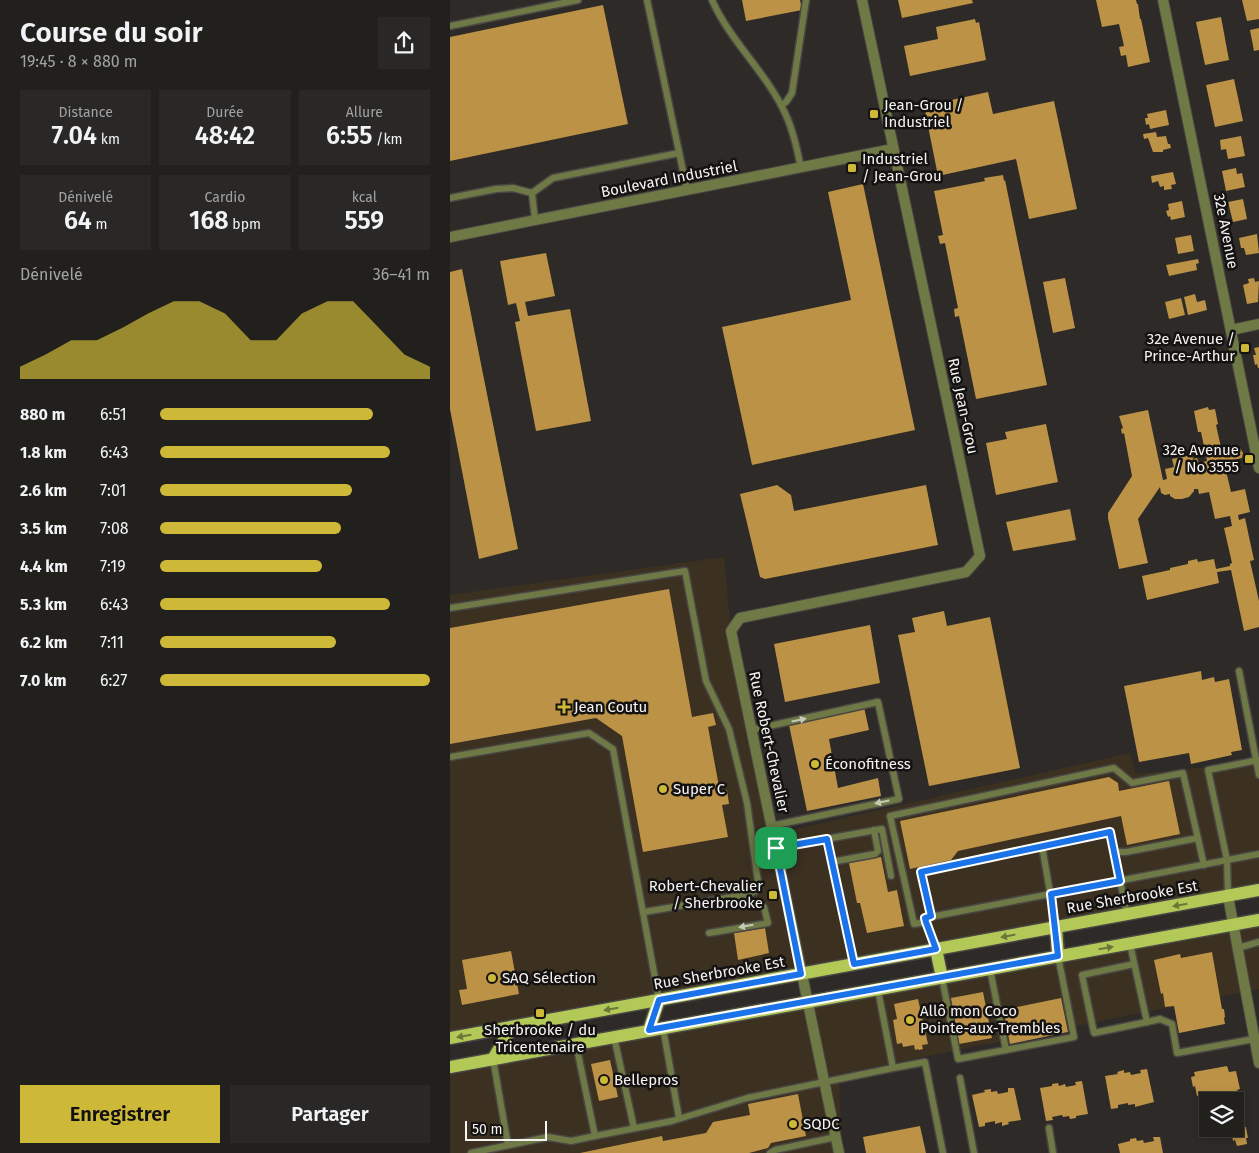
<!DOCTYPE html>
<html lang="fr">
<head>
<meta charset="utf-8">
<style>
  :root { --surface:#22201d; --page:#2a2826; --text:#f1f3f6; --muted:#a2a3a4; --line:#3f3e3b; --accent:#ceb837 }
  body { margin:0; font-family:"Fira Sans",sans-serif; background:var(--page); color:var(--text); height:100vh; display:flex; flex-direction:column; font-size:19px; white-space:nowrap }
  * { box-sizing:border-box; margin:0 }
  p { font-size:16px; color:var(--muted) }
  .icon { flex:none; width:28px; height:28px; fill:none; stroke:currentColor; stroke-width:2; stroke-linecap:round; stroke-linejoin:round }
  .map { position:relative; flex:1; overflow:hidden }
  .details { display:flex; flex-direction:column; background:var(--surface); width:450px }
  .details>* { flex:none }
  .fabs { position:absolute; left:749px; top:1092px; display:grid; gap:10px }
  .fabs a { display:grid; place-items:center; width:45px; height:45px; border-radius:0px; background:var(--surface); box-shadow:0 2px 8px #0003,0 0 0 1px var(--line); font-size:25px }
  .scale { position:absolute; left:15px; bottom:12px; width:82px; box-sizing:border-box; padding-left:5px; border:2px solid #f5f4f2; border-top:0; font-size:14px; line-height:18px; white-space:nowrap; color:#f5f4f2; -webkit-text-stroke:4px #141312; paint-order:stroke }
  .pin { position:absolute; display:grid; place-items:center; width:42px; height:42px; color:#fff; margin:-21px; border-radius:10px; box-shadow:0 2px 8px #0006 }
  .round { display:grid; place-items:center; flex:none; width:52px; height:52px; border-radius:0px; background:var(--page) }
  .overview { display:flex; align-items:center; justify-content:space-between; height:85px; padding:0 20px }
  h1 { font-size:28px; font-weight:600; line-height:38px }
  .stats { display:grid; grid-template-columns:repeat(3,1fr); gap:8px; height:85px; padding:5px 20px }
  .stats div { display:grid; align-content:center; border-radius:0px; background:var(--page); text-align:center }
  .stats b { font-size:25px; font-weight:600 }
  .stats small { font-size:14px; font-weight:400 }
  .stats p { font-size:14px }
  .chart { height:140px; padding:10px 20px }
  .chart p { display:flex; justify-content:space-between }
  .chart svg { width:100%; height:90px; margin-top:5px; fill:var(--accent); opacity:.7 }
  .primary-button { display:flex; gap:10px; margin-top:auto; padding:10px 20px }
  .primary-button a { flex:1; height:58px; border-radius:0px; background:var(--accent); color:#111; font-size:20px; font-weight:600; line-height:58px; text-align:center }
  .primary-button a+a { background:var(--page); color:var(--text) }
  ul { padding:0 20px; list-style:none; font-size:16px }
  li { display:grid; grid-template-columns:80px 60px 1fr; align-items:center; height:38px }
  li i { height:12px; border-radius:6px; background:var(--accent) }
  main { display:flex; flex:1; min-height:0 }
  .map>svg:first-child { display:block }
</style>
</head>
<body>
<main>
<section class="details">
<div class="overview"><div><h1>Course du soir</h1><p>19:45 · 8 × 880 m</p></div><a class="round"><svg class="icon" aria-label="share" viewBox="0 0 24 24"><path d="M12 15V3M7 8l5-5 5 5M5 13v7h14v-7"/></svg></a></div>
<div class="stats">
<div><p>Distance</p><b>7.04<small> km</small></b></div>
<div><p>Durée</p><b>48:42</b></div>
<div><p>Allure</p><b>6:55<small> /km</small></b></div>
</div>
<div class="stats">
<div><p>Dénivelé</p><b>64<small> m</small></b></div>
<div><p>Cardio</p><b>168<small> bpm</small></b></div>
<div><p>kcal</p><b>559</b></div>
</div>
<div class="chart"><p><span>Dénivelé</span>36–41 m</p>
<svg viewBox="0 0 160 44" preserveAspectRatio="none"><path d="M0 44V38L10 32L20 25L30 25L40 19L50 12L60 6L70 6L80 12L90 25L100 25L110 12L120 6L130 6L140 19L150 32L160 38V44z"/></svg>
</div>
<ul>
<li><b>880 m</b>6:51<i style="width:79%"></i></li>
<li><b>1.8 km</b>6:43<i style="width:85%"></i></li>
<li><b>2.6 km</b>7:01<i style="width:71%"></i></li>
<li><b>3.5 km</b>7:08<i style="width:67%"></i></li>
<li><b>4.4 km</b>7:19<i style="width:60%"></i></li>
<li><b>5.3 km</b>6:43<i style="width:85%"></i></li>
<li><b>6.2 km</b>7:11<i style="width:65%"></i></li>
<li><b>7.0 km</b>6:27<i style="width:100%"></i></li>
</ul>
<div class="primary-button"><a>Enregistrer</a><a>Partager</a></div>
</section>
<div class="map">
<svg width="809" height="1153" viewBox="0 0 809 1153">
  <rect width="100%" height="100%" fill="#2d2a27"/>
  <g fill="#3c3021">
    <path d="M274 557 281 631 323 834 680 753 686 774 809 762V890L0 1038V595Z"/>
    <path d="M809 915V989L389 1074 392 1153H0V1067Z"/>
  </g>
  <g fill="#bc9247">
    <path d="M292 0H350L352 10 296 21Z"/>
    <path d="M448 0H522L523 3 452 18Z"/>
    <path d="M646 0H686L687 4H688L690 19H691L700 62 678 67 676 55 671 56 669 47 674 46 669 24 652 27Z"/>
    <path d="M792 0H809V19L797 21Z"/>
    <path d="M153 5 178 124 0 161V37Z"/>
    <path d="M771 17 779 60 755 65 746 22Z"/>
    <path d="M525 19 526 23 529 22 536 60 460 76 454 46 488 39 486 27Z"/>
    <path d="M809 28V50L804 51 800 30Z"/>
    <path d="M784 79 793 121 765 127 756 85Z"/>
    <path d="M538 92 543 114 604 101 627 209 579 219 566 159 488 176 474 106Z"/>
    <path d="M716 110 719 125 700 129 699 124 696 125 695 118H698L697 114Z"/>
    <path d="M706 132 707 137 716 136 718 144H720L721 148 713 150V152H703L698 138 694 139 693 134Z"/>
    <path d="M791 136 795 156 778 159 776 149 771 150 770 140Z"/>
    <path d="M786 168 787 174 792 173 795 187 776 191 772 171Z"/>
    <path d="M723 172 726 184 721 185 722 189 714 190V186L710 187 708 181 702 183 701 176Z"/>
    <path d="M553 175 554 181 555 180 597 385 526 399 509 316 505 317 504 309 508 308 495 243 490 244 488 236 493 235 484 191 535 181 534 178Z"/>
    <path d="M413 184 465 430 302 465 272 327 401 300 378 192Z"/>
    <path d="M793 199 797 219 783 222 778 202Z"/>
    <path d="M732 201 735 217 721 220 720 216 718 217 716 211 719 210 718 204Z"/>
    <path d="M807 234 809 253 796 255 794 248H791L789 238Z"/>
    <path d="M741 235 744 251 728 254 725 238Z"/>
    <path d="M96 253 105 296 75 302 78 316 120 309 141 421 86 431 65 322 70 321 66 303 58 305 50 261Z"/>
    <path d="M748 259 749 263 746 264 747 270 719 276 716 265Z"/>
    <path d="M12 269 68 549 29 559 0 409V272Z"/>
    <path d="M615 278 625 328 603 333 593 282Z"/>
    <path d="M804 278 805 282 809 281 808 302 797 304 793 285 799 283 798 279Z"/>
    <path d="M745 294 747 302 755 300 757 310 738 315 734 297Z"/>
    <path d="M731 298 735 315 719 319 715 302Z"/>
    <path d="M809 347V368H808L807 364 805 365 803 355H806L804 348Z"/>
    <path d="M758 407 759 410 765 409 768 424 766 425 772 452 790 448 793 453 792 458 774 462 781 492 795 489 800 512 788 515 789 520 795 518 804 560 800 561 809 601V627L794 631 781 570 767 572 769 583 697 600 692 576 720 570V568L738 564V561L747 559 748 562 764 559 766 569 780 566V564L782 563 774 528 782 526 780 516 765 519 759 492 749 494 748 489H744V491L739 497 732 499H725L720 496V494L715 495 711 493 710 487 688 519 698 563 669 569 658 518V513L682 476 674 433 672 434 671 429 673 428 669 416 698 410 713 480 717 479 715 469 724 467 722 459 742 455 743 459 747 458 749 463 757 461 751 432H748L744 411Z"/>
    <path d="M596 424 608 482 546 495 536 443 557 439 555 432Z"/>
    <path d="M327 485 341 495 344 511 476 485 488 545 315 579 310 577 290 494Z"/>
    <path d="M620 509 626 540 563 551 556 522Z"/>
    <path d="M219 589 242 717 263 713 266 725 258 727 270 792 277 790 279 804 272 805 278 837 193 852 172 736 146 718 0 744V628Z"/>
    <path d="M494 611 497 626 540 617 570 768 479 786 448 635 465 632 462 618Z"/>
    <path d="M420 625 430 683 335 702 324 644Z"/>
    <path d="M751 671 752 680 764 677 765 682 779 679 792 750 781 752 782 755 741 764 739 753 689 762 674 686Z"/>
    <path d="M414 707 419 730 379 739 388 788 428 778 431 796 357 811 339 725Z"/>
    <path d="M659 777 668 783 669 791 719 781 730 834 677 845 671 816 508 851 501 860 460 869 450 821Z"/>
    <path d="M431 857 438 892 447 890 454 926 417 933 410 903H407L399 863Z"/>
    <path d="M315 928 319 953 288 960 284 933Z"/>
    <path d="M61 951 69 994 12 1005 9 990 17 989 12 960Z"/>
    <path d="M762 952 772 1009H774L775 1017 774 1018 775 1024 729 1033 724 1006 715 1007 713 993 711 994 704 960 730 954 731 958Z"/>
    <path d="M533 992 542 1038 509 1044 501 998Z"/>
    <path d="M611 998 618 1032 560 1044 553 1010Z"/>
    <path d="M468 999 478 1044 472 1045 473 1049 469 1050 468 1049 465 1050 464 1045 453 1047 452 1043 447 1044 443 1020 447 1019 444 1004Z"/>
    <path d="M160 1060 168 1097 149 1101 141 1064Z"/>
    <path d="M777 1066 779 1072 786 1071 790 1089 787 1090 789 1098 770 1101 768 1092 747 1096 745 1086 743 1087 741 1077 745 1076 744 1072Z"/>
    <path d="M697 1069 704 1102 685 1107V1104L678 1105V1103L668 1105V1108L661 1109 655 1076 668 1074 667 1072 674 1070V1073L680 1072 681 1075 691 1073 690 1070Z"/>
    <path d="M632 1081 638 1114 626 1116V1118L620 1119 619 1116 613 1117 612 1115 602 1117 603 1120 596 1121 590 1088 602 1086V1084L608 1083 609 1086 615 1084 616 1087 626 1085 625 1082Z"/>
    <path d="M558 1088H564L571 1120 558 1122 559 1124 552 1126V1122L545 1124V1121L535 1123V1126L529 1127 522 1095 535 1092 534 1090 541 1089V1092L547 1091 548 1094 558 1092Z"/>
    <path d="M348 1094 356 1136 321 1143 318 1148 299 1153H130L212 1136 213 1141 256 1133 263 1122 300 1115 298 1104Z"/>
    <path d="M470 1126 476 1153H416L413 1137Z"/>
    <path d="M796 1127 798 1138H796L797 1144 787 1146 785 1140 783 1141 781 1130Z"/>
    <path d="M703 1137H710L713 1153H670L668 1144 680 1141V1139L686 1138 687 1141 693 1140 694 1143 704 1141Z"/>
  </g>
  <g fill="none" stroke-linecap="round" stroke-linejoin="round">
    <g stroke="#494643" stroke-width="9">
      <g id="service">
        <path d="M197 0 237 190"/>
        <path d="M262 0C280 41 316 72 335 113 343 130 347 149 351 168"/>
        <path d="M0 26 128 0"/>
        <path d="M331 105 336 102 342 93 356 0"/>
        <path d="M82 193 103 178 229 153"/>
        <path d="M0 198 46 189 63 188 82 193 85 220"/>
        <path d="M0 608 235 571 256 681 279 729 297 803 309 889 300 894 194 912"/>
        <path d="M789 671 809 775"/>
        <path d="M301 730 428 702 449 799 321 826"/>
        <path d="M0 757 139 733 163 749 209 1000"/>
        <path d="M377 839 404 964"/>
        <path d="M592 846 606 927"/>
        <path d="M326 848 432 829 441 876"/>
        <path d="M664 852H676L748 838"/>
        <path d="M381 862 425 854 428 851 424 830"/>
        <path d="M778 896 777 860 758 770 809 760"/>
        <path d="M481 917 471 872 660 832 677 914"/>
        <path d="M476 922 464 924 440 816 664 768 682 783 733 773 754 865"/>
        <path d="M259 933 318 923 314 907"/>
        <path d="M680 944 697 1022 644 1033 632 975 684 964"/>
        <path d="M788 948 809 942"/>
        <path d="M486 949 475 918 809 854"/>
        <path d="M540 969 556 1050"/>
        <path d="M492 978 508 1059 624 1037 608 956"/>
        <path d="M697 1022 710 1019 722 1024 727 1053 804 1039"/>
        <path d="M213 1028 229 1118"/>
        <path d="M164 1037 184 1128"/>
        <path d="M126 1044 145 1136"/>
        <path d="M43 1059 58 1145"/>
        <path d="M443 1068 475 1062 493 1153"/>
        <path d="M510 1078 524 1153"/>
        <path d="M599 1128 603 1153"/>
        <path d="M21 1153 98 1137 121 1141 145 1136 222 1121 297 1098 443 1068 428 990"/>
        <path d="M320 1153 325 1150 386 1137"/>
      </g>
    </g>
    <g stroke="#494643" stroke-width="12">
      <g id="minor">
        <path d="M0 237 443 149"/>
        <path d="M781 330 809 324"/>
        <path d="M778 896 809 1063"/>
        <path d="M389 1153 281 631 290 618 516 572 530 556 412 0"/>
      </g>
    </g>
    <g stroke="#494643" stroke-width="12">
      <path id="tertiary" d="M713 0 809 468"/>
    </g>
    <g stroke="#494643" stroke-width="15">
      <g id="primary">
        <path d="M606 927 608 956"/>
        <path d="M486 949 492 978"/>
        <path d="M199 1030 209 1000"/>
        <path d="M0 1038 809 890"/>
        <path d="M43 1059 62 1027"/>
        <path d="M0 1067 809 920"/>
      </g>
    </g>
    <use href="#service" stroke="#6e7946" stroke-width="6"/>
    <use href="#minor" stroke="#6e7946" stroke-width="10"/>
    <use href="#tertiary" stroke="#6e7946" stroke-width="10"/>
    <use href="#primary" stroke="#b2c857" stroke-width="12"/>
  </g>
  <defs><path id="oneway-solid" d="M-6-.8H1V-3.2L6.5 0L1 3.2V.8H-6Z" transform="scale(1.25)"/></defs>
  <g fill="#c6c9b6">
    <use href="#oneway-solid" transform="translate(349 720) rotate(-12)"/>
    <use href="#oneway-solid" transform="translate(432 802) rotate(168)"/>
    <use href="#oneway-solid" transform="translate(296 926) rotate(170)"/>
  </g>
  <g fill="#6b7738">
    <use href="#oneway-solid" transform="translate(730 905) rotate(170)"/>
    <use href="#oneway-solid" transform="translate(558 936) rotate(169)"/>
    <use href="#oneway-solid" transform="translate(656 948) rotate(-10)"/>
    <use href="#oneway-solid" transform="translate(161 1009) rotate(170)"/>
    <use href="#oneway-solid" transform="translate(14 1036) rotate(170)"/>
  </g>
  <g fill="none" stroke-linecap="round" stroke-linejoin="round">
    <g stroke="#fff" stroke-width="10">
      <path id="route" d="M660 832 670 881 601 894 608 956 199 1030 209 1000 351 974 326 848 377 839 404 964 486 949 476 922 475 918 481 916 471 872Z"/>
    </g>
    <use href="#route" stroke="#1a73e8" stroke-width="6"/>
  </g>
  <g fill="#ceb837" stroke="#141312" stroke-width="2">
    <rect x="419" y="109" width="10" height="10" rx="2.5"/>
    <rect x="397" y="163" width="10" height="10" rx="2.5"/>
    <rect x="790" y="343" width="10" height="10" rx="2.5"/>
    <rect x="794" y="454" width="10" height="10" rx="2.5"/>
    <path d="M111.5 699.5h5v5h5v5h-5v5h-5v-5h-5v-5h5z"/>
    <circle cx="365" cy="764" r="5"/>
    <circle cx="213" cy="789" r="5"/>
    <rect x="318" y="890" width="10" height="10" rx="2.5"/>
    <circle cx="42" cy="978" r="5"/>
    <rect x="85" y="1008" width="10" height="10" rx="2.5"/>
    <circle cx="460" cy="1020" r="5"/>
    <circle cx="154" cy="1080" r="5"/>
    <circle cx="343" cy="1124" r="5"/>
  </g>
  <g text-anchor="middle" stroke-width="5" stroke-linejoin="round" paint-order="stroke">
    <g font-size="15" fill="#f5f4f2" stroke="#141312" text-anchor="start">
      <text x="434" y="110">Jean-Grou /<tspan x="434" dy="17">Industriel</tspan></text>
      <text x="412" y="164">Industriel<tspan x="412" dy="17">/ Jean-Grou</tspan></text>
      <text x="785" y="344" text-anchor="end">32e Avenue /<tspan x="785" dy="17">Prince-Arthur</tspan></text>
      <text x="789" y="455" text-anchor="end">32e Avenue<tspan x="789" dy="17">/ No 3555</tspan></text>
      <text x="124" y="712">Jean Coutu</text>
      <text x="375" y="769">Éconofitness</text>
      <text x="223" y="794">Super C</text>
      <text x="313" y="891" text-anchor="end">Robert-Chevalier<tspan x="313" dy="17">/ Sherbrooke</tspan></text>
      <text x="52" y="983">SAQ Sélection</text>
      <text x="470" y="1016">Allô mon Coco<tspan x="470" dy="17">Pointe-aux-Trembles</tspan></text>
      <text x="90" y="1035" text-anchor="middle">Sherbrooke / du<tspan x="90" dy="17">Tricentenaire</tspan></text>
      <text x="164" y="1085">Bellepros</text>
      <text x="353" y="1129">SQDC</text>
    </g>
    <g font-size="15" fill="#f5f4f2" stroke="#141312">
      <text transform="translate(219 179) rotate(-11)" y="5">Boulevard Industriel</text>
      <text transform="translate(776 231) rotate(79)" y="5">32e Avenue</text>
      <text transform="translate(513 406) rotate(78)" y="5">Rue Jean-Grou</text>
      <text transform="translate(319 742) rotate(78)" y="5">Rue Robert-Chevalier</text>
      <text transform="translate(682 897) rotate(-10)" y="5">Rue Sherbrooke Est</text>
      <text transform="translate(269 973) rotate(-10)" y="5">Rue Sherbrooke Est</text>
    </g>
  </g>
</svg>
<div class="fabs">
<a><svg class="icon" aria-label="layers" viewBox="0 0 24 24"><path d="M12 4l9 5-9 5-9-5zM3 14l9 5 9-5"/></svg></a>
</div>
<div class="scale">50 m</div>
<div class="pin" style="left:326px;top:848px;background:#1e9e55"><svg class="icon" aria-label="arrive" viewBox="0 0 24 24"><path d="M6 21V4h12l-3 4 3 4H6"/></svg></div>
</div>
</main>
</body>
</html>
